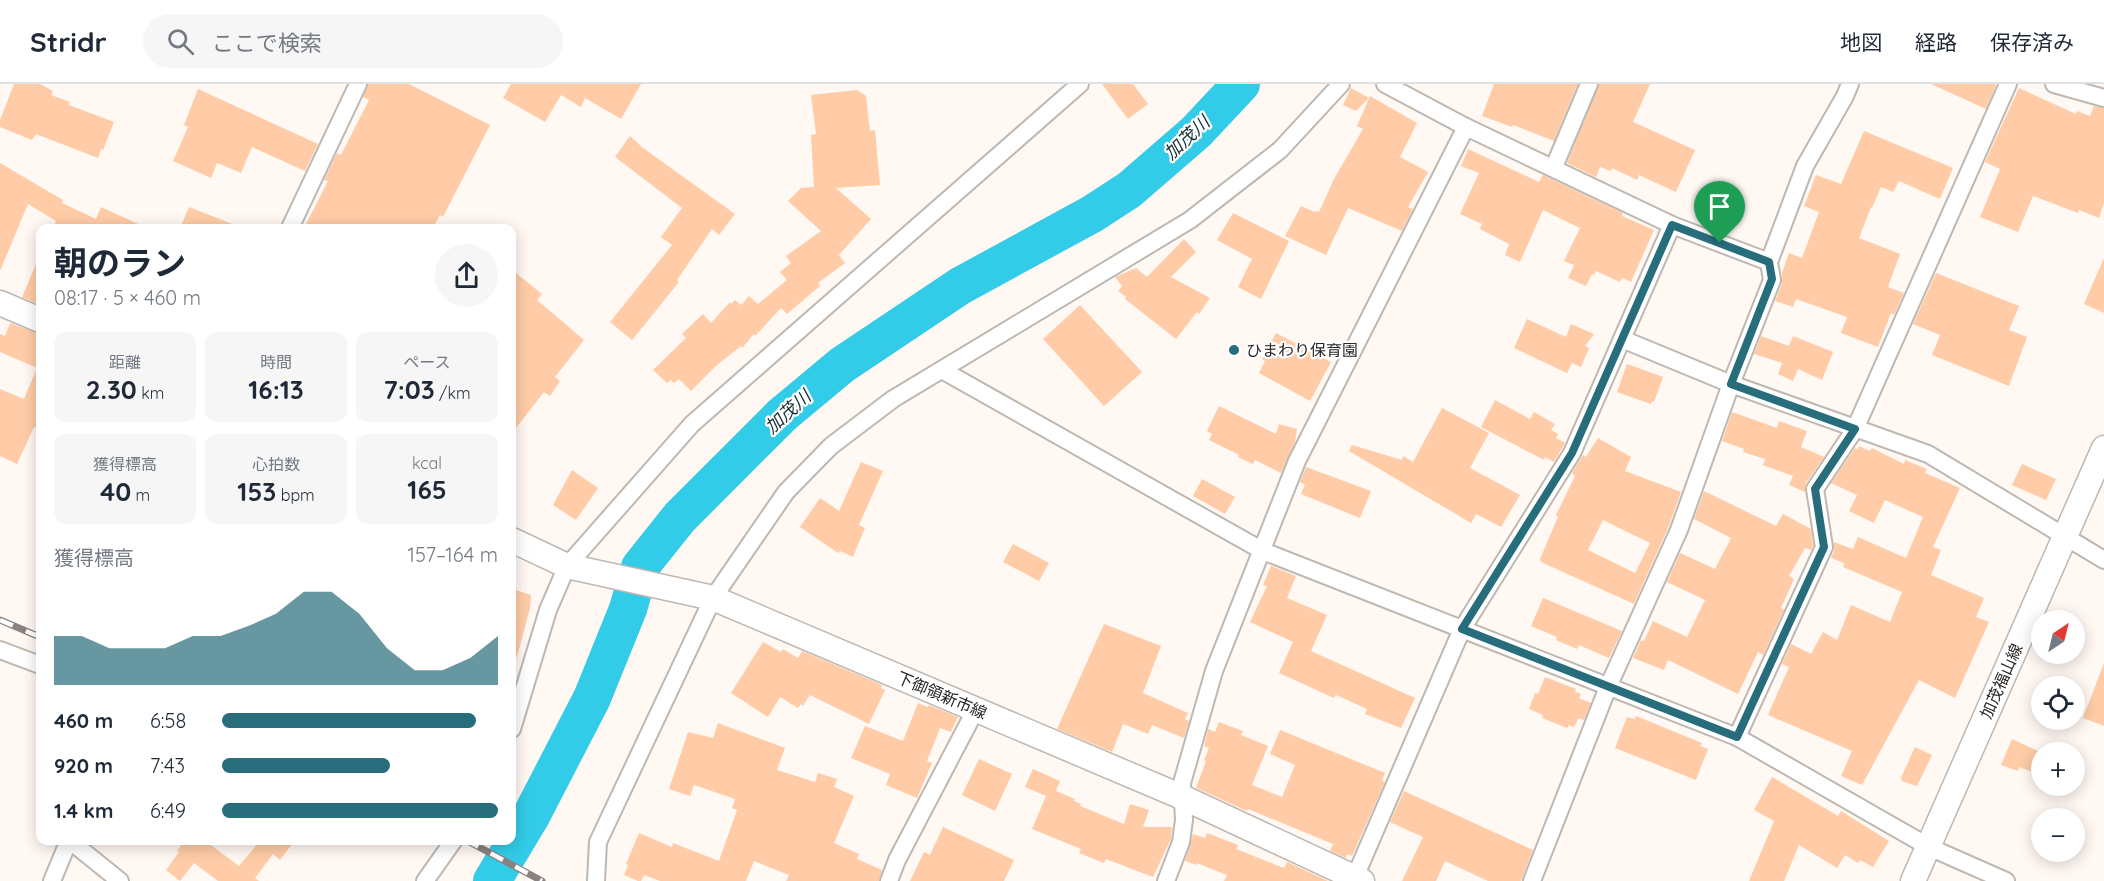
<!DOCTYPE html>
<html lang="ja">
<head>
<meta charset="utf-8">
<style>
  :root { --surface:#fff; --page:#f6f6f7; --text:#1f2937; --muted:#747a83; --line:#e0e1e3; --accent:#276d7c }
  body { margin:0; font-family:Quicksand,"Noto Sans JP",sans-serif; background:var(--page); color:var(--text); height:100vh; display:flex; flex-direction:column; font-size:22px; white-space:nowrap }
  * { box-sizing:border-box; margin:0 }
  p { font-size:20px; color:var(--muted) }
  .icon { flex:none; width:33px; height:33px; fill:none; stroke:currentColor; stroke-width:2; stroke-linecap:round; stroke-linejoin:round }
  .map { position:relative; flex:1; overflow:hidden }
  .sheet { position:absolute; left:36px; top:140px; width:480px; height:621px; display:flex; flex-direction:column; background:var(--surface); border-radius:12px; box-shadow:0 3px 15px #0003 }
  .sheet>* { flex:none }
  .needle { width:39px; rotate:35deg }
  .fabs { position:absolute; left:2031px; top:526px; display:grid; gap:12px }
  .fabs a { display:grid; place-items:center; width:54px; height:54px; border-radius:50%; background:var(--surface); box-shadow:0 3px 15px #0003; font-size:30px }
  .pin { position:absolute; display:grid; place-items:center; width:51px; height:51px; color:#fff; margin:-62px -26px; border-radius:50% 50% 50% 0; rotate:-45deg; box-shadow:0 0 6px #0007 }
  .pin .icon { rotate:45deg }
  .round { display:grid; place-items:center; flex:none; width:63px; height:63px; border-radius:32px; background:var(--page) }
  .overview { display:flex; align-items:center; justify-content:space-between; height:102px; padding:0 18px }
  h1 { font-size:33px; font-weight:700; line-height:45px }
  .metrics { display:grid; grid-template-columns:repeat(3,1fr); gap:9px; height:102px; padding:6px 18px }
  .metrics div { display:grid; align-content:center; border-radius:12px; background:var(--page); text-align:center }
  .metrics b { font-size:26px; font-weight:700 }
  .metrics small { font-size:16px; font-weight:400 }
  .metrics p { font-size:16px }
  .chart { height:168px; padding:12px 18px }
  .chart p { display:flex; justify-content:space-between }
  .chart svg { width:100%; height:108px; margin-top:6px; fill:var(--accent); opacity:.7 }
  ul { padding:0 18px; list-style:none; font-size:20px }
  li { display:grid; grid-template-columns:96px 72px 1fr; align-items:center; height:45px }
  li i { height:15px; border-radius:8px; background:var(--accent) }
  header { display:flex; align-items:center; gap:36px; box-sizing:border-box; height:84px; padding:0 30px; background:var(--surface); border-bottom:2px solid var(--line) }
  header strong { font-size:28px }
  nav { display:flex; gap:33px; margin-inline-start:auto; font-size:21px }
  .search { width:420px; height:54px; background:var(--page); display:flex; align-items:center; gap:15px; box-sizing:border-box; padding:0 21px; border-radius:33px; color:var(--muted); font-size:22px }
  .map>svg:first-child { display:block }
</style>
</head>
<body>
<header>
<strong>Stridr</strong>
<div class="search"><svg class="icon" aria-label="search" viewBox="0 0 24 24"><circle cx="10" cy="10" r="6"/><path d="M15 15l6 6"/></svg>ここで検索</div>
<nav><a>地図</a><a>経路</a><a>保存済み</a></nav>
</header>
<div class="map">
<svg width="2104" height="797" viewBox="0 0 2104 797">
  <rect width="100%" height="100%" fill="#fff8f3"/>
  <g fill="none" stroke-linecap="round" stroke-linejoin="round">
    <path stroke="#32cbe8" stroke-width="38" d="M492 797 531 732 592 614 628 525 640 483 680 433 782 331 842 281 960 202 1092 130 1129 106 1196 48 1241 0"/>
  </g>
  <g fill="#ffcca7" fill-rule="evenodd">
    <path d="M14 0H40L53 7 51 11 70 18 69 21 114 38 103 66 101 65 98 74 36 50 32 56 0 43V36Z"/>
    <path d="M368 0H409L490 41 443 133 440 131 433 144H304L328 97 324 96 337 69 341 71 369 16 363 13Z"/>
    <path d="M511 0H641L621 35 585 14 581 23 561 11 545 38 503 14Z"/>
    <path d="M1102 0H1133L1148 20 1128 35Z"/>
    <path d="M1494 0H1578L1554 57 1513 41 1512 43 1482 32Z"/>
    <path d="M1599 0H1650L1633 38 1695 66 1676 108 1639 91 1637 96 1612 84 1611 87 1600 83 1596 93 1567 79Z"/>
    <path d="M1931 0H1994L1996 1 1986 25Z"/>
    <path d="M1351 4 1369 14 1356 27 1343 21Z"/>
    <path d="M2019 4 2076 30 2077 27 2090 32 2094 22 2104 24V119L2099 134 2079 126 2078 129 2033 112 2018 148 1980 133 2000 85 1985 78Z"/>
    <path d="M198 5 318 60 305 87 252 63 241 89 217 79 211 94 173 77 188 43 184 41Z"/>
    <path d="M857 6 866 12 870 47 875 46 880 101 836 104 871 135 839 171 845 179 818 199 820 202 787 230 781 224 755 252 754 250 742 264 741 262 717 281 691 307 679 295 674 299 671 296 667 299 653 286 686 254 682 250 703 230 711 239 730 218 731 220 735 216 741 221 749 212 758 220 787 196 780 188 791 179 786 172 821 147 788 117 801 104 814 103 811 51 816 50 811 11Z"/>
    <path d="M1370 12 1417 39 1400 73 1428 88 1408 123 1413 125 1402 147 1348 124 1326 171 1285 152 1301 122 1315 128 1316 127 1319 128 1334 95 1363 45 1357 42Z"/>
    <path d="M1864 47 1953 84 1940 115 1899 97 1893 108 1881 103 1872 124 1871 123 1859 154 1900 170 1888 203 1904 209 1894 231 1891 229 1878 263 1841 249 1847 233 1796 215 1793 223 1775 217 1782 200V189L1789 169 1802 174 1819 128 1804 122 1816 91 1841 100Z"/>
    <path d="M630 52 643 64 735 130 719 151 712 145 677 196 679 198 632 256 610 238 672 161 661 153 682 124 615 73Z"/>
    <path d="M1468 65 1539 98 1543 91 1623 129 1622 132 1654 146 1631 198 1622 194 1620 198 1596 187 1594 191 1592 190 1586 202 1568 194 1574 181 1564 177 1580 144 1543 126 1520 178 1505 171 1509 160 1480 145 1482 140 1460 130 1479 89 1461 82Z"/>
    <path d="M0 79 63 116 62 119 96 135 101 123 147 144H53L56 137 28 120 0 187Z"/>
    <path d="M189 123 240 143V144H180Z"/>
    <path d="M1233 129 1289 157 1261 215 1238 203 1252 175 1217 156Z"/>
    <path d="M1184 155 1196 168 1171 193 1210 214 1199 230 1197 228 1176 255 1125 215 1126 213 1118 207 1122 202 1115 193 1136 184 1147 193Z"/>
    <path d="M40 171V221L22 213Z"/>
    <path d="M2104 174V229L2084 220Z"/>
    <path d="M512 186 542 210 537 216 584 256 555 293 560 297 550 312 544 308 512 349Z"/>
    <path d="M1936 189 2019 222 2009 246 2027 253 2009 302 1932 271 1940 251 1913 240Z"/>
    <path d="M1080 221 1142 288 1104 322 1043 255Z"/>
    <path d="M1527 235 1566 253 1571 240 1594 250 1585 262 1589 264 1581 283 1572 279 1567 289 1514 264Z"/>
    <path d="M10 239 40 250V334L36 344 34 343 17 380 0 372V305L24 315 37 284 0 268V250L5 252Z"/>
    <path d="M1276 249 1331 278 1310 317 1259 289 1265 277 1262 275Z"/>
    <path d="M1761 252 1789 262 1793 252 1833 268 1822 296 1798 285 1793 297 1778 290 1782 279 1754 270Z"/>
    <path d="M1627 280 1663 293 1654 318 1652 317 1651 320 1617 308Z"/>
    <path d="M1495 316 1530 335 1534 328 1555 340 1551 346 1558 350 1556 354 1565 359 1554 378 1545 373 1544 376 1481 343Z"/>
    <path d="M1219 322 1276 350 1279 340 1297 345 1295 358 1281 389 1255 376 1253 380 1238 373 1239 371 1209 356 1212 350 1207 347Z"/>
    <path d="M1442 324 1489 349 1470 384 1520 411 1501 443 1476 430 1471 439 1349 367 1352 361 1402 376 1403 372 1413 378Z"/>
    <path d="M1732 328 1777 344 1779 337 1807 347 1801 363 1824 373 1806 399 1805 408 1789 401 1793 392 1763 381 1765 375 1743 368 1744 365 1722 357Z"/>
    <path d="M1598 354 1631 373 1625 387 1681 408 1669 442 1634 520 1541 478 1540 475 1558 433 1556 431 1575 392 1572 389 1583 371 1586 373ZM1603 436 1650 459 1635 489 1588 466Z"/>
    <path d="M1859 362 1870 367 1872 364 1904 380 1905 376 1927 385 1925 389 1960 404 1933 463 1941 466 1931 491 1984 514 1976 533 1989 538 1955 614 1919 596 1862 701 1841 692 1852 667 1768 631 1789 583 1782 580 1791 560 1811 570 1823 548 1837 556 1851 521 1890 538 1902 508 1843 483 1844 479 1831 474 1834 467V458L1853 465 1858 453 1906 474 1923 433 1885 416 1874 439 1849 427 1857 411 1831 399 1855 364 1858 365Z"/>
    <path d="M861 378 883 387 859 441 865 444 853 473 840 467 838 469 800 443 820 414 839 427Z"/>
    <path d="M2022 380 2056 395 2046 416 2012 401Z"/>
    <path d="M1306 383 1371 407 1360 434 1301 410 1305 401 1300 398Z"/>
    <path d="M572 386 598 404 576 436 553 421Z"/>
    <path d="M1202 395 1235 413 1225 430 1193 412Z"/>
    <path d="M1704 407 1776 442 1783 430 1811 445 1813 461 1811 466 1805 464 1789 492 1794 495 1781 524 1784 526 1763 571 1758 568 1738 610 1668 576 1664 586 1633 574 1641 556 1644 557 1653 537 1687 553 1705 516 1667 498 1680 469 1715 485 1731 454 1694 435Z"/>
    <path d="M1013 460 1049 479 1039 497 1003 478Z"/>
    <path d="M1271 482 1296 492 1287 514 1327 531 1311 567 1415 614 1401 644 1365 630 1367 625 1336 611 1334 614 1279 589 1293 558 1250 538 1267 502 1263 501Z"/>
    <path d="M516 506 531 511 530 524 517 573 512 572V520Z"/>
    <path d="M1543 514 1622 547 1609 574 1579 561 1577 565 1556 556 1557 553 1531 542Z"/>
    <path d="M1104 540 1161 562 1143 609 1188 629 1185 635 1189 637 1184 654 1152 641 1148 650 1123 640 1112 668 1057 645Z"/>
    <path d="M763 558 781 568 783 565 798 574 802 567 882 601 881 604 885 606 869 640 810 611 803 622 801 620 798 624 780 613 768 633 731 609Z"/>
    <path d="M2104 579V642L2083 634Z"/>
    <path d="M1545 593 1576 605 1575 608 1581 610 1579 614 1591 619 1584 636 1579 634 1574 643 1569 641 1567 644 1542 634 1543 631 1529 625 1535 609 1538 610Z"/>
    <path d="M918 619 928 623 929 621 958 633 951 648 940 644 927 677 932 679 917 714 886 701 890 690 851 674 865 642 903 657Z"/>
    <path d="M1636 632 1702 659 1700 662 1708 665 1696 696 1615 664 1627 633 1635 635Z"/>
    <path d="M1219 638 1243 647 1241 651 1268 662 1252 701 1282 713 1295 681 1270 670 1280 646 1385 689 1382 697 1385 698 1352 772 1347 770 1346 774 1330 767 1333 760 1248 725 1247 727 1196 704 1206 677 1204 676 1209 664 1204 662 1208 645 1215 648Z"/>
    <path d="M718 639 785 664 777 686 815 698 818 689 837 695 834 703 854 712 834 759 859 770 857 775 882 786 879 797H786L789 791 754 777 746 797H660L644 791 641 797H638L624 791 628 781 626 780 639 749 672 763 673 759 719 777 737 726 732 724 735 715 694 701 690 712 669 705 688 648 713 654Z"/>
    <path d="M2012 655 2042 669V692L2019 683 2018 687 2001 681Z"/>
    <path d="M1915 663 1932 671 1917 702 1902 697 1901 694Z"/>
    <path d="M979 675 1012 690 995 727 962 711Z"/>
    <path d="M1033 685 1060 697 1056 707 1075 715 1074 717 1081 720 1080 722 1124 740 1130 720 1149 726 1143 743H1172L1171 755 1153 793 1106 775 1104 779 1079 769 1081 765 1032 745 1046 712 1025 703Z"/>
    <path d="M1772 693 1838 732 1841 727 1889 757 1873 783 1860 776 1858 779 1845 771 1837 784 1799 761 1784 797H1749L1774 737 1754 726Z"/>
    <path d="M1404 707 1533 766 1521 797H1488L1445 777 1436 797H1402L1423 753 1390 738Z"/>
    <path d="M943 743 1014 776 1004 797H910L924 768 930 771Z"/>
    <path d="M1207 749 1238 761 1236 765 1284 784 1287 778 1328 797H1224L1227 791 1197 779 1196 781 1185 777 1193 750 1205 754Z"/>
    <path d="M185 756H204L239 782 258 759 254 756H295L280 776 273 770 255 794 259 797H218L194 779 180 797 166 786 179 768 177 767Z"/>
  </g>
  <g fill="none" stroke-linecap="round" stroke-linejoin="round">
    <g stroke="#beb8b3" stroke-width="20">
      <g id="minor">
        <path d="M1385 0 1466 43 1672 141 1769 178"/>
        <path d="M2054 0 2104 14"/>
        <path d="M1554 83 1589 0"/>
        <path d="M290 144 358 0"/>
        <path d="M1622 255 1731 300 1928 370 2104 476"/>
        <path d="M942 286 1263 467 1737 653 1929 763 2006 797"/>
        <path d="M0 566 40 581"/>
        <path d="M512 645 548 526 567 482 692 340 1080 0"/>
        <path d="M1737 653 1824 463 1815 405 1855 345 2008 0"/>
        <path d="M69 756 120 797"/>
        <path d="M1355 793 1462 545 1572 369 1672 141"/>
        <path d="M52 797 69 756"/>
        <path d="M425 797 454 756"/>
        <path d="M596 797 598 758 713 514 786 408 831 362 893 315 1190 136 1280 66 1341 0"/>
        <path d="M889 797 897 776 976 625"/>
        <path d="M1166 797 1181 758 1184 736 1182 699 1214 587 1297 377 1466 43"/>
        <path d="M1532 797 1608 603 1679 446 1731 300 1772 196 1769 178 1805 82 1845 12 1850 0"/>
      </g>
    </g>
    <g stroke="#beb8b3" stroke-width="27">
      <g id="secondary">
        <path d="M0 219 40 236"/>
        <path d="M512 456 567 482 713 514 1182 713 1362 797"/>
        <path d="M1913 797 2104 364"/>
      </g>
    </g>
    <use href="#minor" stroke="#fff" stroke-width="16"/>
    <use href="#secondary" stroke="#fff" stroke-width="24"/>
    <g stroke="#888380" stroke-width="7">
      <g id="rail">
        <path d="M0 536 40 553"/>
        <path d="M466 756 542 797"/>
      </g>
    </g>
    <use href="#rail" stroke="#fff" stroke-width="4.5" stroke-dasharray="14" stroke-linecap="butt"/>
  </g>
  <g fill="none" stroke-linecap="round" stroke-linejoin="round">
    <g stroke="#fff" stroke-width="12">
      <path id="route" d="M1672 141 1769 178 1772 195 1731 300 1855 345 1815 405 1824 463 1737 653 1462 545 1572 369Z"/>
    </g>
    <use href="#route" stroke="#276d7c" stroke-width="8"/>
  </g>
  <circle fill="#276d7c" stroke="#fff" stroke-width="2" cx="1234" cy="266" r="6"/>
  <g text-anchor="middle" stroke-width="4.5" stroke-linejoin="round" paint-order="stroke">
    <g font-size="16" fill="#292624" stroke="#fff" text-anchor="start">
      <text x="1246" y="272">ひまわり保育園</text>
    </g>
    <g font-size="16" fill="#292624" stroke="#fff">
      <text transform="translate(2001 597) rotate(-66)" y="6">加茂福山線</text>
      <text transform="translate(942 611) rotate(23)" y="6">下御領新市線</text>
    </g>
    <g font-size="18" font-style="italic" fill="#162e34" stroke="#fff">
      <text transform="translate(1187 54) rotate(-43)" y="6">加茂川</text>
      <text transform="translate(788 328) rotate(-42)" y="6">加茂川</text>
    </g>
  </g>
</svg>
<div class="fabs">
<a><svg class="needle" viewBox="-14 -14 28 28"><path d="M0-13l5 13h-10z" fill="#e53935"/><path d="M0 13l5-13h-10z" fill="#747a83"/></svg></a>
<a><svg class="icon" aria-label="locate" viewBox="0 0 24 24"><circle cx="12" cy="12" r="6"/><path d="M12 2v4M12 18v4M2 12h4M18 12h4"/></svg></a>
<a>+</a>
<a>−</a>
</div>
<div class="pin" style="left:1720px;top:159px;background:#1e9e55"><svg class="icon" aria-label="arrive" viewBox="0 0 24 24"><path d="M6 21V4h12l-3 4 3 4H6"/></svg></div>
<section class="sheet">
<div class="overview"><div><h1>朝のラン</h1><p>08:17 · 5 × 460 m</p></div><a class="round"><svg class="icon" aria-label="share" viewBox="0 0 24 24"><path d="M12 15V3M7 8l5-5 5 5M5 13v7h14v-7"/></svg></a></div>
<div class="metrics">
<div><p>距離</p><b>2.30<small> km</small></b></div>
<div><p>時間</p><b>16:13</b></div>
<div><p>ペース</p><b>7:03<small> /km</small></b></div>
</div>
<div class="metrics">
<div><p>獲得標高</p><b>40<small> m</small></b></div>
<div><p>心拍数</p><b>153<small> bpm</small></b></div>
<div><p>kcal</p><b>165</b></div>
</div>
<div class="chart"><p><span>獲得標高</span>157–164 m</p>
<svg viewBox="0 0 160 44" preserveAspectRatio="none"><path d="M0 44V24L10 24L20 29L30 29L40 29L50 24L60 24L70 20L80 15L90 6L100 6L110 15L120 29L130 38L140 38L150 33L160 24V44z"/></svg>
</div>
<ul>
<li><b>460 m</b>6:58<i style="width:92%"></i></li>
<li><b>920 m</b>7:43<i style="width:61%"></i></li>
<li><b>1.4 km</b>6:49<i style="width:100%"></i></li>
</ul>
</section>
</div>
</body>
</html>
